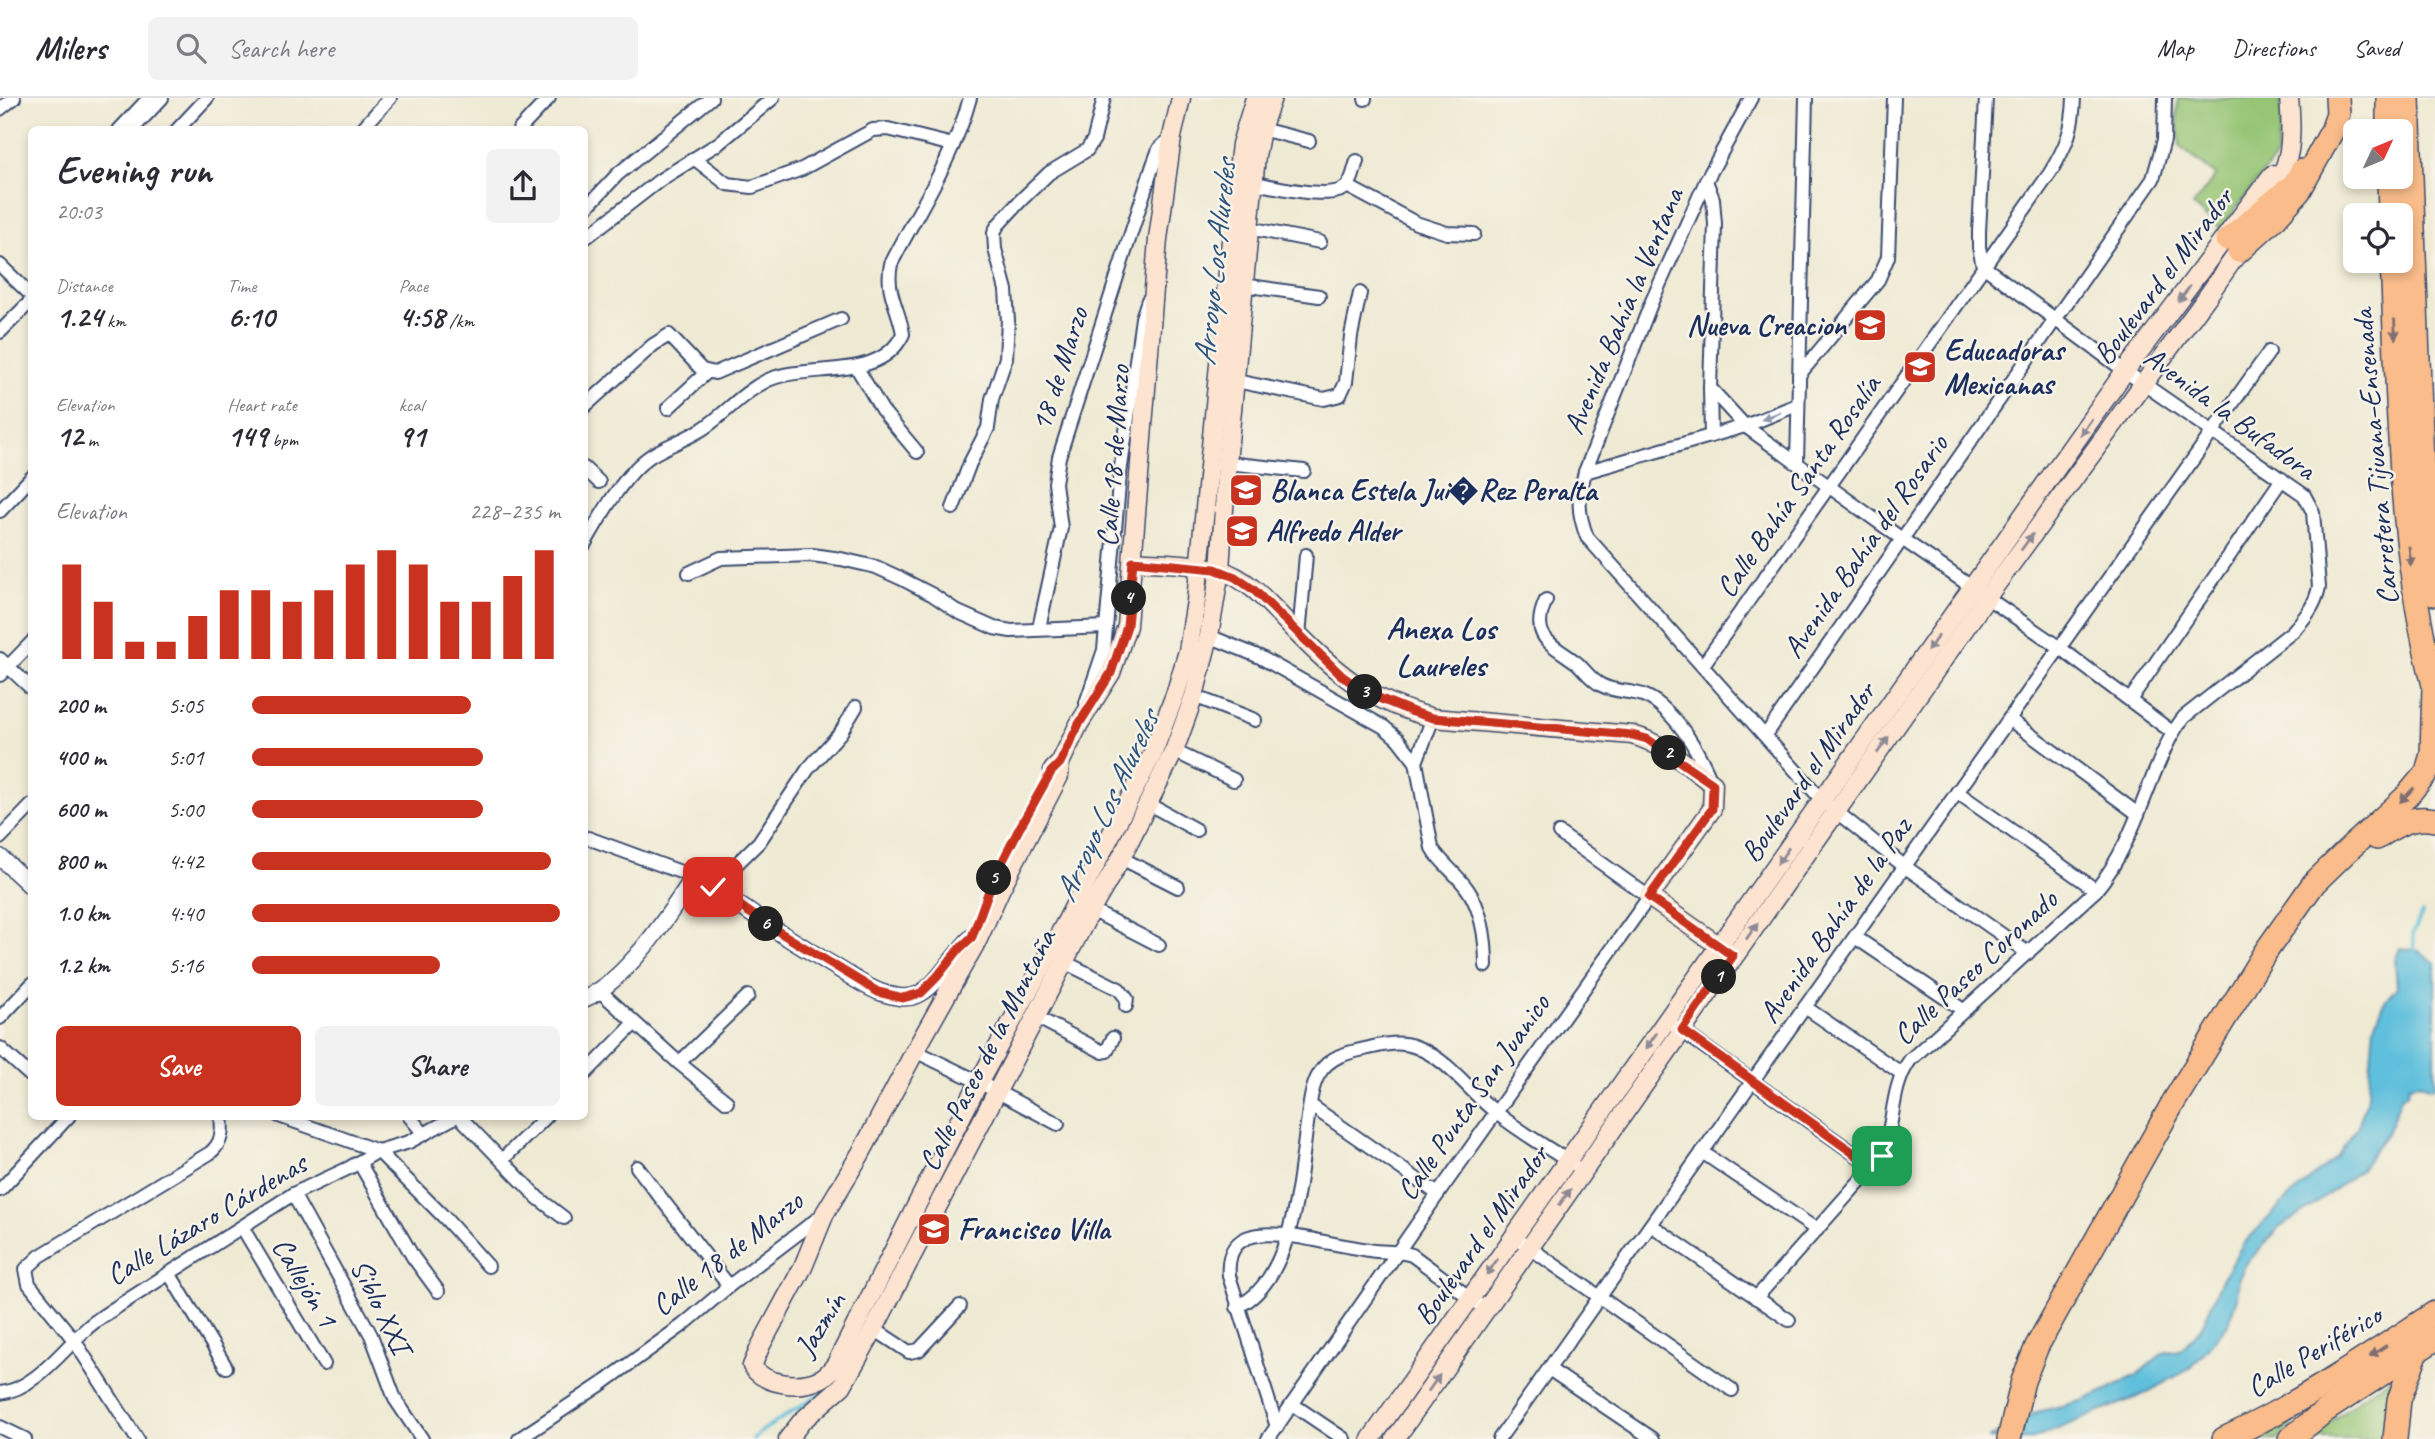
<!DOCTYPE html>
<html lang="en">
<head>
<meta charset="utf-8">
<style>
  :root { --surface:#fff; --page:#f2f2f3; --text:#2b2b33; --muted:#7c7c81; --line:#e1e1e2; --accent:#c8321e }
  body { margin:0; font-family:Caveat,sans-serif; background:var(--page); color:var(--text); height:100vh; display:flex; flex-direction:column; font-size:26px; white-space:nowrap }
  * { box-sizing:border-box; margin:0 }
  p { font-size:23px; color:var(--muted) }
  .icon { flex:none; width:38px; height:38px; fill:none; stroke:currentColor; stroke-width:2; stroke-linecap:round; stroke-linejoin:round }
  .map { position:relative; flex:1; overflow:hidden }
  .sheet { position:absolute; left:28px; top:28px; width:560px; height:994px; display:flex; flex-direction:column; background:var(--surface); border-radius:10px; box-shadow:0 4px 10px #0003 }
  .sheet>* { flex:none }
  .needle { width:46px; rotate:46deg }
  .controls { position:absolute; left:2343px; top:21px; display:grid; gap:14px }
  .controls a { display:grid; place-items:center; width:70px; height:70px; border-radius:10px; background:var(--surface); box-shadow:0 4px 10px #0003; font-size:35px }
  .pin { position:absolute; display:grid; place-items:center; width:60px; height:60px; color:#fff; margin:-30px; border-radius:14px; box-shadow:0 4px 10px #0006 }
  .km { position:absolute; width:35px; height:35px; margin:-18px; border-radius:50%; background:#222; color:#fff; font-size:19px; line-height:35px; text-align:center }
  .round { display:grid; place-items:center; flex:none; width:74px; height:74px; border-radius:10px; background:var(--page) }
  .head { display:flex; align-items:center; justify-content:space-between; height:119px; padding:0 28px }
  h1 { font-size:38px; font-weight:800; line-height:52px }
  .metrics { display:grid; grid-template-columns:repeat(3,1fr); gap:10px; height:119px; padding:7px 28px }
  .metrics div { display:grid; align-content:center }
  .metrics b { font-size:30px; font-weight:800 }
  .metrics small { font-size:19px; font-weight:400 }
  .metrics p { font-size:19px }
  .chart { height:196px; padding:14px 28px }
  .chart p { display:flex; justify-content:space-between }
  .chart svg { width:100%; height:126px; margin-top:7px; stroke:var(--accent); stroke-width:6 }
  .primary-button { display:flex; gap:14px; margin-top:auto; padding:14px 28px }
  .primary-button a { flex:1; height:80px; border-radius:10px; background:var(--accent); color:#fff; font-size:28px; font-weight:800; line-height:80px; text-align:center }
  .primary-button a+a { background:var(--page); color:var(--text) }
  ul { padding:0 28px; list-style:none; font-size:23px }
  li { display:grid; grid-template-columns:112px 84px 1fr; align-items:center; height:52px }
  li i { height:18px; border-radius:9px; background:var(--accent) }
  header { display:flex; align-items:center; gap:42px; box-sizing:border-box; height:98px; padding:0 35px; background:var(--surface); border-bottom:2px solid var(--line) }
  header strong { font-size:33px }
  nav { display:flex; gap:38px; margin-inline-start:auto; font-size:24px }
  .search { width:490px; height:63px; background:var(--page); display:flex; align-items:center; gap:18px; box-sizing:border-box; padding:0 24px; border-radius:10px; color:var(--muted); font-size:26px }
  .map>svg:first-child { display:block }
</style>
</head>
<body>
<header>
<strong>Milers</strong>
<div class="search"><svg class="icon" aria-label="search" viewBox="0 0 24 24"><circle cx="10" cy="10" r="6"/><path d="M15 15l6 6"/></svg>Search here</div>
<nav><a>Map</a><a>Directions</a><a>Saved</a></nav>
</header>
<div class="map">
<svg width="2435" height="1341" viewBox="0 0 2435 1341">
  <rect width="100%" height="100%" fill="#f7f3e8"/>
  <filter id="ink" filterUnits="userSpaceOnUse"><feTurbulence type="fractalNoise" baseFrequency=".0143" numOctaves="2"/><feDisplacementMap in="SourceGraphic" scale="14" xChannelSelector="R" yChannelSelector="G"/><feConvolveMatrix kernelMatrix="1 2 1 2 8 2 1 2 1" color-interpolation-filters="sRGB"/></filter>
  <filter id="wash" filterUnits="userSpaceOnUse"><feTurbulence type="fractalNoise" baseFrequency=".00686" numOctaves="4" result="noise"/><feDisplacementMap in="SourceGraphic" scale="28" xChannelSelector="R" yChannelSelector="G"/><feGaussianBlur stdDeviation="1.57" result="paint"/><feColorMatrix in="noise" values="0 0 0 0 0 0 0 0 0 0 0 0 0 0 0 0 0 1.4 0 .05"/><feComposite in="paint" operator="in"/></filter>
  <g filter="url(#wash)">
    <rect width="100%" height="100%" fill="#efead3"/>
    <g fill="#96c575" stroke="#587a6a" stroke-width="2">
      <path d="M2178 0H2281L2282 18 2276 59 2220 131 2193 108 2216 77 2180 49 2177 17Z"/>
      <path d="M2435 1227V1231L2301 1320 2277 1341H2249L2313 1308Z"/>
      <path d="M2401 1273 2389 1341H2310L2363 1298Z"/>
    </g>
    <path fill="#5ebfdc" stroke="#3c779d" stroke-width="2" d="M2400 850 2419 853 2435 865V988L2432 990 2419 985 2409 987 2408 995 2402 998 2387 1035 2360 1072 2313 1108 2279 1130 2246 1166 2239 1180 2237 1200 2229 1225 2191 1270 2144 1296 2033 1341H1988L2037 1314 2082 1303 2109 1291 2138 1276 2163 1255 2179 1252 2189 1244 2202 1229 2221 1183 2243 1146 2287 1101 2337 1059 2358 1028 2368 997 2374 927 2386 902 2397 889 2395 863Z"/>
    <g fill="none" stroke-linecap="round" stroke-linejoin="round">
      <g stroke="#5ebfdc" stroke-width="3.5">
        <path d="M1209 465 1218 375"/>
        <path d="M1199 541 1202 517"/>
        <path d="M1161 661 1184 596"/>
        <path d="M1109 764 1145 693"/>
        <path d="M2415 854 2413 836 2422 815"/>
        <path d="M862 1235 876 1208"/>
        <path d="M753 1341 762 1333 821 1295"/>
      </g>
    </g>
  </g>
  <g filter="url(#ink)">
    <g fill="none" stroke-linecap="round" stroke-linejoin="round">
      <g stroke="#3b4b70" stroke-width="16">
        <g id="minor">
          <path d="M1751 0 1706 83 1652 203 1585 374C1578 401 1577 413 1587 439L1822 702 1904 768 2028 855"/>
          <path d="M1365 1V0"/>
          <path d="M0 11 14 0"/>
          <path d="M1261 31 1309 43"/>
          <path d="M119 32 149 0"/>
          <path d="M132 32 162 0"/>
          <path d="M177 32 207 0"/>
          <path d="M361 32 390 0"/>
          <path d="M519 32 549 0"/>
          <path d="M695 61 727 86 752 89 802 71 873 32 888 31 953 47"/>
          <path d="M1706 83 1713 101 1715 126 1710 290 1711 338"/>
          <path d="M1253 85C1274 88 1331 103 1346 89 1353 83 1354 71 1357 63"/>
          <path d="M1347 88 1416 125 1447 135 1474 136"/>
          <path d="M584 112 618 76 711 0"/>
          <path d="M1249 130 1320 144"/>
          <path d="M584 141 660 82 719 45 773 0"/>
          <path d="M0 167 32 198"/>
          <path d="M1983 168 1979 149V134L1986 0"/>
          <path d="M1243 187 1319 198"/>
          <path d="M0 234 32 202"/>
          <path d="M857 270 882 312 917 354"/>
          <path d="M1799 277 1878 182 1888 159 1894 0"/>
          <path d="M1236 283 1324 301 1340 297 1346 284 1351 238 1360 195"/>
          <path d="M1710 290 1745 328 1902 441 2060 550 2172 634"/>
          <path d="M584 309 653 247 669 237 702 272 715 275 841 221"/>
          <path d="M668 310 706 275"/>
          <path d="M1797 364 1806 0"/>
          <path d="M1227 365 1304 373"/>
          <path d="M584 370 599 384"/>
          <path d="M1585 374 1745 328 1797 307"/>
          <path d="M953 410 970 365 988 330 992 301 1006 260 1008 223 1006 192 995 151 994 134 998 127 1021 102 1049 75 1087 52 1094 41 1104 0"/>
          <path d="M0 413 32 379"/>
          <path d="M584 447C600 419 625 374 652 357 668 347 687 341 704 330 726 315 743 294 768 282 809 264 880 285 903 236 899 210 885 194 891 166 919 111 954 59 970 0"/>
          <path d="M689 475 721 460 812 457 841 461 876 469 900 480 933 497 958 514 994 530 1011 533 1106 529"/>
          <path d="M1546 502C1529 540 1551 545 1577 565 1585 572 1591 582 1601 587 1622 598 1638 588 1661 608 1685 629 1700 656 1712 685"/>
          <path d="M1039 530 1061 430 1055 385 1059 359 1153 67 1159 51 1172 39"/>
          <path d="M1209 538 1260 559 1384 629 1398 641 1416 664 1432 750C1442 766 1458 777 1468 792 1482 813 1486 844 1486 868"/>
          <path d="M1299 538 1306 457"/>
          <path d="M0 561 32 591"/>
          <path d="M1703 567 2050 75C2066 49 2073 32 2074 0"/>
          <path d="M0 577 32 544"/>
          <path d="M1194 598 1255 622"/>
          <path d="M2130 602 2282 381"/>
          <path d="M1086 605 1104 552 1120 376 1142 220 1148 202"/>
          <path d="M2009 621 2138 716"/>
          <path d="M1765 638 2153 81 2164 42 2165 0"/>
          <path d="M1174 653 1234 682"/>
          <path d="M1416 664 1433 620"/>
          <path d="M1957 694 2096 792"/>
          <path d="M1149 706 1196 732"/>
          <path d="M0 740 32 707"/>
          <path d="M588 740 694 779"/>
          <path d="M1121 760 1178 789"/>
          <path d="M713 789 759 744 808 671 841 634 856 609"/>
          <path d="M1091 812 1159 847"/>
          <path d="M1855 839 1963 912"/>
          <path d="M1064 864 1119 891 1127 901 1126 908"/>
          <path d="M601 894 679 965 727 1004"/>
          <path d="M1805 909 1901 975"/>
          <path d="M1036 919 1103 954 1107 953 1113 940"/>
          <path d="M0 920 32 886"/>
          <path d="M1675 928 1873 1069"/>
          <path d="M0 950 32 979"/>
          <path d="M915 953 979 984 1058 1026"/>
          <path d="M679 965 748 898"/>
          <path d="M584 977 634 926"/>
          <path d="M1310 1007 1438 1096"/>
          <path d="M279 1018 378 1053 444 1119 488 1168"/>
          <path d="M409 1018 424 1036"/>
          <path d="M459 1018 538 1100 564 1120"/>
          <path d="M1702 1054 1817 1132"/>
          <path d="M503 1061 547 1018"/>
          <path d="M359 1064 413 1159 438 1193"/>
          <path d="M637 1069 729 1188"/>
          <path d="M0 1092 69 1018"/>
          <path d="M293 1096 371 1237 395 1301 422 1341"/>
          <path d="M1651 1127 1789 1222"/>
          <path d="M242 1129 324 1266"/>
          <path d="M1523 1145 1732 1292"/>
          <path d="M169 1175 226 1269"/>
          <path d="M1756 1200 1882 1058C1895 1027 1890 990 1910 962L2096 792C2124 758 2138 716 2154 676 2163 655 2170 636 2184 619L2292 534C2305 520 2315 508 2319 489L2313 414 2304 397 2125 273 1983 168"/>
          <path d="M1237 1209C1292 1183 1299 1086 1306 1033 1309 1015 1310 991 1319 976 1330 957 1350 954 1369 950 1385 946 1401 943 1416 949 1450 962 1470 995 1498 1016 1522 1035 1548 1050 1573 1066"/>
          <path d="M874 1231 909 1254 919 1252 960 1208"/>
          <path d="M1549 1271 1653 1341"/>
          <path d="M0 1295C33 1292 62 1253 85 1232 93 1224 103 1218 112 1212L293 1096 349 1070 378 1053 409 1044 457 1018"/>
          <path d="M1292 1306 1344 1341"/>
          <path d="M0 1329 25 1341"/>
          <path d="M1277 1329 1229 1178C1224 1123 1280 1136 1315 1142 1333 1146 1351 1149 1369 1152 1383 1155 1398 1152 1412 1157L1485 1211"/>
          <path d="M137 1341 74 1242 29 1186 26 1171 40 1158 210 1055C222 1045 223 1034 221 1019"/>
          <path d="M519 1341 603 1285 683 1227 729 1188 825 1115"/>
          <path d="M1268 1341 1438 1096 1649 799 1559 735"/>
          <path d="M1499 1341 2269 254"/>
        </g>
      </g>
      <g stroke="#3b4b70" stroke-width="19">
        <g id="tertiary">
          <path d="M0 759 32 789"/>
          <path d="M584 901C626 883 669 817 694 779 719 792 741 809 765 825 786 839 808 852 829 865 845 874 863 888 880 894 892 898 905 902 917 897 938 888 954 855 972 839L978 841"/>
        </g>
      </g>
      <g stroke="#3b4b70" stroke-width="21">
        <g id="secondary">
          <path d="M2269 104C2291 64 2293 45 2289 0"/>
          <path d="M1133 463C1158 465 1196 465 1219 472 1252 481 1275 513 1298 536 1341 580 1373 604 1433 620L1632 637C1662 645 1688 668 1713 686L1712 711 1649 799 1728 854"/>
          <path d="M1060 665 1059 678 1001 790 978 841 915 953 861 1055 825 1115 803 1169 761 1247 752 1268C764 1287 800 1291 820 1281 827 1278 831 1272 836 1266L979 984 1067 822 1152 657 1176 594 1188 553 1196 503 1237 81 1241 46 1255 0"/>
          <path d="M1053 672 1060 665 1079 626 1111 575 1127 528 1158 141 1172 39 1181 0"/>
          <path d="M788 1341 802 1323 842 1288 874 1231 1091 812 1121 760 1174 653 1194 598 1209 538 1220 472 1227 365 1256 58 1261 31 1272 0"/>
          <path d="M1371 1341 2125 273 2272 77"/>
          <path d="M1395 1341 1987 499 2207 199 2246 143"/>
        </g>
      </g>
      <g stroke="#3b4b70" stroke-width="24">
        <path id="trunk" d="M2226 142 2294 85 2301 72"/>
      </g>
      <g stroke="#3b4b70" stroke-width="26">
        <g id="motorway">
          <path d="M2388 0V33"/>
          <path d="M2408 0 2422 364 2435 496"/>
          <path d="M2389 79 2390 117"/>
          <path d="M2239 153 2275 120 2299 93 2333 31 2338 15 2337 0"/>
          <path d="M2392 163C2399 305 2398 453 2435 591"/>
          <path d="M2377 740C2395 727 2413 717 2435 722"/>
          <path d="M2009 1341 2023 1283 2037 1248 2173 1005 2264 856 2314 785 2347 753 2407 698 2427 674 2432 656 2434 588"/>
          <path d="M2224 1341C2299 1306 2366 1260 2435 1215"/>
          <path d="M2290 1341 2326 1312 2435 1241"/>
          <path d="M2395 1341 2399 1302 2417 1253"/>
        </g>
      </g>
      <use href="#minor" stroke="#fff" stroke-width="12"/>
      <use href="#tertiary" stroke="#fff" stroke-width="16"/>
      <use href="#secondary" stroke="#fde4d0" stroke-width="18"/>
      <use href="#trunk" stroke="#f9bc8a" stroke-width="21"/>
      <use href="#motorway" stroke="#f9bc8a" stroke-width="23"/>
    </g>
    <defs><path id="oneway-solid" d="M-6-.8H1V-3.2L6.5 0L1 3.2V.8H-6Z" transform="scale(1.75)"/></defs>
    <g fill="#8c8a97">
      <use href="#oneway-solid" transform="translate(2184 196) rotate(128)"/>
      <use href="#oneway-solid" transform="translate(2086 329) rotate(125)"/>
      <use href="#oneway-solid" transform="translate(2027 444) rotate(-54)"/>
      <use href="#oneway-solid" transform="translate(1933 545) rotate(125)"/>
      <use href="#oneway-solid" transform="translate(1883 647) rotate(-55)"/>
      <use href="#oneway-solid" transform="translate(1783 758) rotate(125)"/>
      <use href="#oneway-solid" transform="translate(1752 833) rotate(-55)"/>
      <use href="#oneway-solid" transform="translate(1651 943) rotate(125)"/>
      <use href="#oneway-solid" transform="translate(1565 1099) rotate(-55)"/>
      <use href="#oneway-solid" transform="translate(1492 1169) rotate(125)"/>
      <use href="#oneway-solid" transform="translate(1434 1285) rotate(-55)"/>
    </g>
    <g fill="#7f6e72">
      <use href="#oneway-solid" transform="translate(2395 231) rotate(87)"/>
      <use href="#oneway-solid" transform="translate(2410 458) rotate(84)"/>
      <use href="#oneway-solid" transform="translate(2407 697) rotate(134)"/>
      <use href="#oneway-solid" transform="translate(2378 1253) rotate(147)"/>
    </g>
    <use fill="#8d97ae" href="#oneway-solid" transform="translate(1771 318) rotate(158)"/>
  </g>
  <g fill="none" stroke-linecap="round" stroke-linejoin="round" filter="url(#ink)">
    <g stroke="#fff" stroke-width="14">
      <path id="route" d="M713 789 766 826 878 894 903 900 921 895 937 879 959 851 972 839 992 784 1019 731 1051 674 1060 665 1079 626 1111 575 1127 528 1133 463 1215 471 1235 479 1254 492 1341 577 1364 594 1413 614 1433 620 1632 637 1647 641 1713 686 1712 711 1649 799 1733 858 1682 932 1873 1069 1882 1058"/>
    </g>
    <use href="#route" stroke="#c8321e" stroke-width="9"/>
  </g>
  <defs>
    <g id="school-square" transform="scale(1.75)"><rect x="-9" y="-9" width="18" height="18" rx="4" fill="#c8321e" stroke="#f7f3e8"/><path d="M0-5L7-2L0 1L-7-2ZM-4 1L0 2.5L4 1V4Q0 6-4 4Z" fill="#fff"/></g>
  </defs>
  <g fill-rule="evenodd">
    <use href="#school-square" x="1870" y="227"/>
    <use href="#school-square" x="1920" y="269"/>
    <use href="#school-square" x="1246" y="392"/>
    <use href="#school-square" x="1242" y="433"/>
    <use href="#school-square" x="934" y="1131"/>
  </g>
  <g text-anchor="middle" stroke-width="5" stroke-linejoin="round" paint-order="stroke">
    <g font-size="30" fill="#1b2f5e" stroke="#f7f3e8">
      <text transform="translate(2163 178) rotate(-53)" y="10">Boulevard el Mirador</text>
      <text transform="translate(1623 213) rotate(-67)" y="10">Avenida Bahía la Ventana</text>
      <text transform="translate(1059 271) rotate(-72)" y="10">18 de Marzo</text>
      <text transform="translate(2230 315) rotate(36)" y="10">Avenida la Bufadora</text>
      <text transform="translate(1113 358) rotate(-86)" y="10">Calle 18 de Marzo</text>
      <text transform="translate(2375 359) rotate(-95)" y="10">Carretera Tijuana–Ensenada</text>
      <text transform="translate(1798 388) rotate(-55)" y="10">Calle Bahía Santa Rosalía</text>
      <text transform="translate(1865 448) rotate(-55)" y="10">Avenida Bahía del Rosario</text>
      <text transform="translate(1808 674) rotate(-55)" y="10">Boulevard el Mirador</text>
      <text transform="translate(1835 822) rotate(-55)" y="10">Avenida Bahía de la Paz</text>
      <text transform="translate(1975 869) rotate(-43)" y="10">Calle Paseo Coronado</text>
      <text transform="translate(987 952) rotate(-63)" y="10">Calle Paseo de la Montaña</text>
      <text transform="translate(1473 999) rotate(-55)" y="10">Calle Punta San Juanico</text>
      <text transform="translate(206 1121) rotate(-31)" y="10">Calle Lázaro Cárdenas</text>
      <text transform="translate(1481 1137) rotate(-55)" y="10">Boulevard el Mirador</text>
      <text transform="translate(727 1155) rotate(-38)" y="10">Calle 18 de Marzo</text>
      <text transform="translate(305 1184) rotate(59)" y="10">Callejón 1</text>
      <text transform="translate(381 1208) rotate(64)" y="10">Siblo XXI</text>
      <text transform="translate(820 1226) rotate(-58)" y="10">Jazmín</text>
      <text transform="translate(2314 1253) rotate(-31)" y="10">Calle Periférico</text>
    </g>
    <g font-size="30" font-weight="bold" fill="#1b2f5e" stroke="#f7f3e8" text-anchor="start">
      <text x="1846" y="237" text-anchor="end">Nueva Creacion</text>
      <text x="1944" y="262">Educadoras<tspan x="1944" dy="34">Mexicanas</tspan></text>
      <text x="1270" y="402">Blanca Estela Jui�Rez Peralta</text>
      <text x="1266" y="443">Alfredo Alder</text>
      <text x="958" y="1141">Francisco Villa</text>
    </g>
    <g font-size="32" font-style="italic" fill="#2c537e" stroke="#f7f3e8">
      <text transform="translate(1214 165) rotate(-84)" y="11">Arroyo Los Alureles</text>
      <text transform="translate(1106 708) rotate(-65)" y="11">Arroyo Los Alureles</text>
    </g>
    <g font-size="32" font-weight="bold" fill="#1b2f5e" stroke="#f7f3e8">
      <text x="1441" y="541">Anexa Los<tspan x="1441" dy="37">Laureles</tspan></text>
    </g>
  </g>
</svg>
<div class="controls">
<a><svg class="needle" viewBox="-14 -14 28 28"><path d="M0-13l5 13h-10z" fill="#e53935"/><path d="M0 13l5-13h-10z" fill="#7c7c81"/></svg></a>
<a><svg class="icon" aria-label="locate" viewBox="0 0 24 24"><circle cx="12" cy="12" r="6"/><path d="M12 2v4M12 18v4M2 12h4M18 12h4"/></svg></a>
</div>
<div class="pin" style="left:1882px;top:1058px;background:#1e9e55"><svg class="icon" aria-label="arrive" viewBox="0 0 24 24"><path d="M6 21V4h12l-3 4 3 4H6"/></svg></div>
<div class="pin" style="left:713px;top:789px;background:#d93025"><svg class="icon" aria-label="check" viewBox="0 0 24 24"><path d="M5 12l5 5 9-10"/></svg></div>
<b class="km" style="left:1719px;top:879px">1</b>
<b class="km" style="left:1669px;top:655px">2</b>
<b class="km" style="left:1365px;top:594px">3</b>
<b class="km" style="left:1129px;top:500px">4</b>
<b class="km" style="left:994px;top:780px">5</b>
<b class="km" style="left:766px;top:826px">6</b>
<section class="sheet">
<div class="head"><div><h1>Evening run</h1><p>20:03</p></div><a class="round"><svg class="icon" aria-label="share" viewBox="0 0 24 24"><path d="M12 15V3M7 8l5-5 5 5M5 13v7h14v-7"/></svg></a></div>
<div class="metrics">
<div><p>Distance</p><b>1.24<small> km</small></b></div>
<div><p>Time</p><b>6:10</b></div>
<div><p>Pace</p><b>4:58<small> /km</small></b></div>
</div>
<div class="metrics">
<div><p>Elevation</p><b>12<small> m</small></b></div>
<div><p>Heart rate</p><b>149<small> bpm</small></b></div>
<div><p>kcal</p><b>91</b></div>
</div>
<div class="chart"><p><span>Elevation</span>228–235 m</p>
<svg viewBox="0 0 160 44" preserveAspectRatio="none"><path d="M5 44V11M15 44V24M25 44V38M35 44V38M45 44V29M55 44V20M65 44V20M75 44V24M85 44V20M95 44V11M105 44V6M115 44V11M125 44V24M135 44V24M145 44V15M155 44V6"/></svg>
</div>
<ul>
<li><b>200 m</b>5:05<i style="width:71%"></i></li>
<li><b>400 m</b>5:01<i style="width:75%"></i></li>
<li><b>600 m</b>5:00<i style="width:75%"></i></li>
<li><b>800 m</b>4:42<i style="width:97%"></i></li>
<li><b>1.0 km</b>4:40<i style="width:100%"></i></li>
<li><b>1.2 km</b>5:16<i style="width:61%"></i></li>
</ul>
<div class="primary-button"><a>Save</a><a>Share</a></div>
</section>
</div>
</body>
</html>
